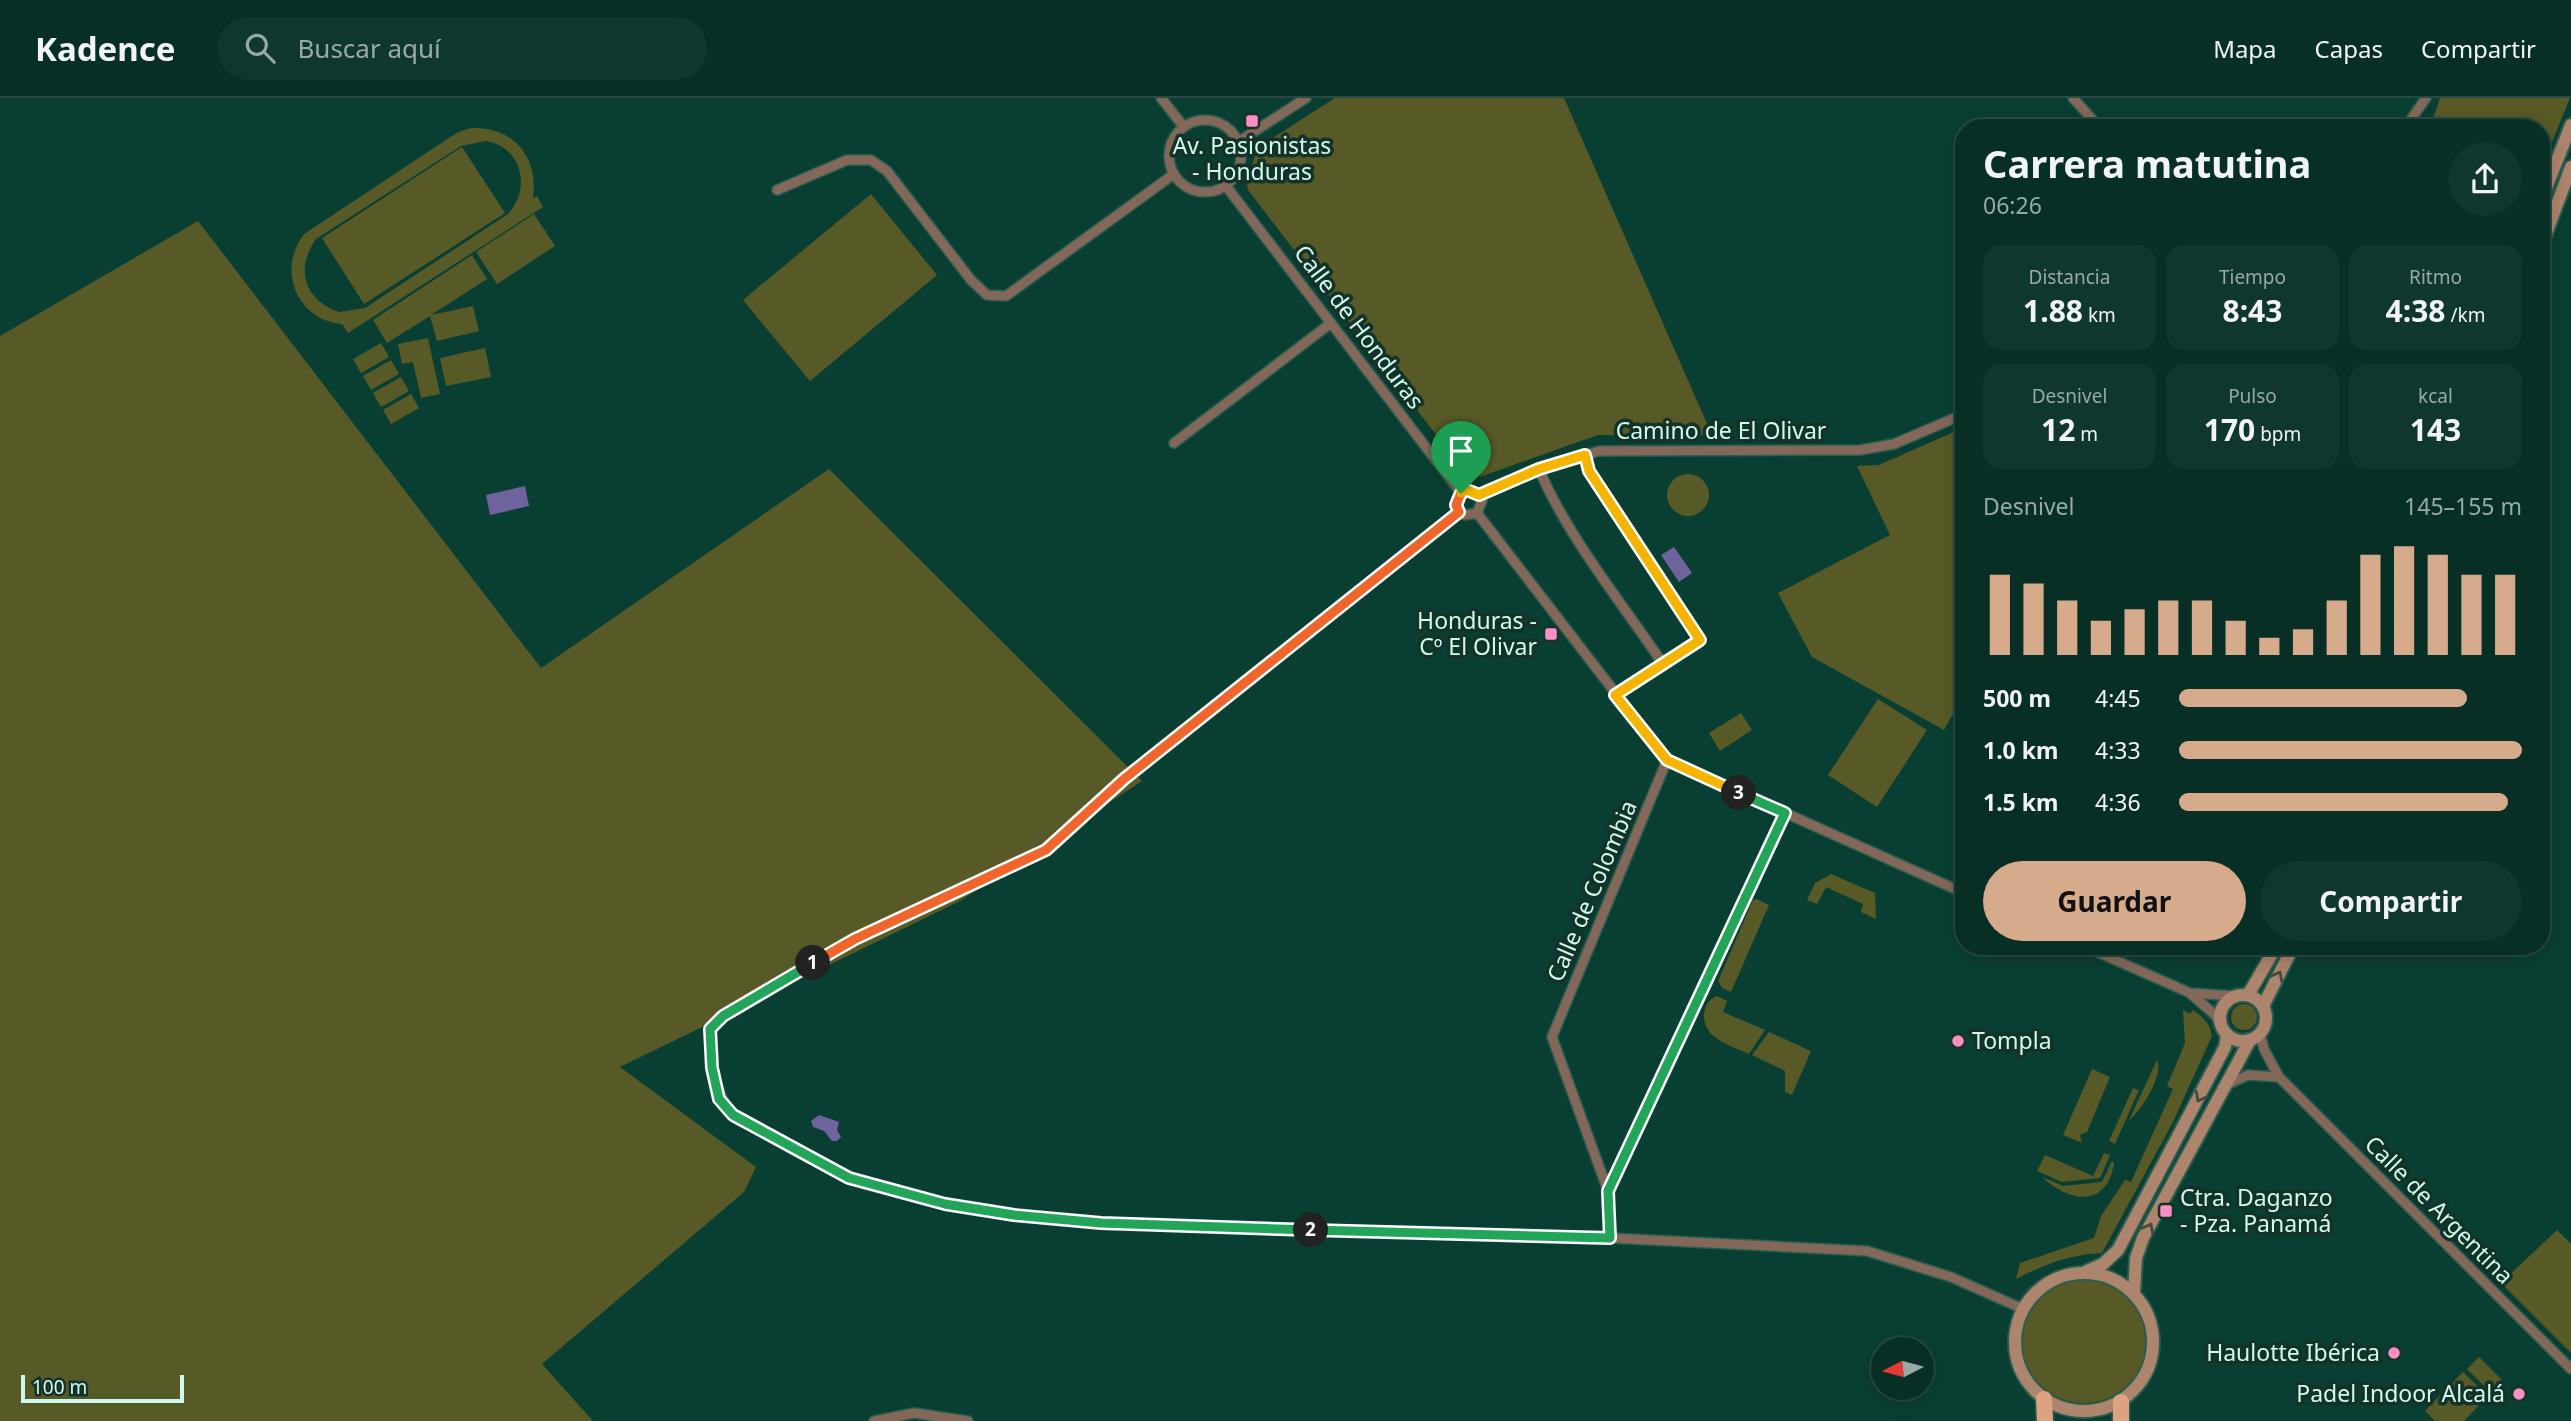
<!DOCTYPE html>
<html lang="es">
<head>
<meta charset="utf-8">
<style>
  :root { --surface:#072f26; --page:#10372e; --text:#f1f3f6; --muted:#98a9a7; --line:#284a43; --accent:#d6ab8b }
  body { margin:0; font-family:"Noto Sans",sans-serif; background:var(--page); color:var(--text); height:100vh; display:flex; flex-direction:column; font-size:26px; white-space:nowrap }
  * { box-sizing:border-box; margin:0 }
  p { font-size:23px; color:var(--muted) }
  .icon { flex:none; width:38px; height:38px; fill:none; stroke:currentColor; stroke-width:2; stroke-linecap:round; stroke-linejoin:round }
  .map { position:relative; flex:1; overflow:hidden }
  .details { position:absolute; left:1955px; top:21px; width:595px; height:836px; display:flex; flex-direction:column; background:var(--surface); border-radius:28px; box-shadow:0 4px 18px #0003,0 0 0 2px var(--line) }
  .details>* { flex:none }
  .needle { width:46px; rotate:264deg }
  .tools { position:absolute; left:1871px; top:1239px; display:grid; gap:14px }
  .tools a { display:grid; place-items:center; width:63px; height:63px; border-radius:50%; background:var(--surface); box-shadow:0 4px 18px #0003,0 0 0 2px var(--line); font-size:35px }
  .scale { position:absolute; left:21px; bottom:18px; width:163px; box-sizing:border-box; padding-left:7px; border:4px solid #cffbec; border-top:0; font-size:19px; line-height:24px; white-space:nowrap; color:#cffbec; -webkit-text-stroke:5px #143229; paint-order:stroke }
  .pin { position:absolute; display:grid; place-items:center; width:60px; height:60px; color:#fff; margin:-72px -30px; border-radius:50% 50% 50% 0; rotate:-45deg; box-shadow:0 0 7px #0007 }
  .pin .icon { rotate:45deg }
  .km { position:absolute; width:35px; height:35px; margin:-18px; border-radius:50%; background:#222; color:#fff; font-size:19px; line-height:35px; text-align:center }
  .round { display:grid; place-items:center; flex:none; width:74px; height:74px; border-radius:37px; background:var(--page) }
  .head { display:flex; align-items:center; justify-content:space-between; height:119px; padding:0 28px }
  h1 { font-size:38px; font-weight:700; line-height:52px }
  .figures { display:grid; grid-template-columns:repeat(3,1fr); gap:10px; height:119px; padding:7px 28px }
  .figures div { display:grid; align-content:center; border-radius:18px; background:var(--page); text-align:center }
  .figures b { font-size:30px; font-weight:700 }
  .figures small { font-size:19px; font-weight:400 }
  .figures p { font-size:19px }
  .chart { height:196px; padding:14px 28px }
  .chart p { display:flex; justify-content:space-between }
  .chart svg { width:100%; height:126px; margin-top:7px; stroke:var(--accent); stroke-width:6 }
  .action { display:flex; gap:14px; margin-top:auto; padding:14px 28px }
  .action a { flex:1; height:80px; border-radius:42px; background:var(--accent); color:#111; font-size:28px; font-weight:700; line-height:80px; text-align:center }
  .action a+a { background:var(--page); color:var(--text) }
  ul { padding:0 28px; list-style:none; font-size:23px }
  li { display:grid; grid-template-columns:112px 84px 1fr; align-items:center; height:52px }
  li i { height:18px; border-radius:9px; background:var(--accent) }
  header { display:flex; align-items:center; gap:42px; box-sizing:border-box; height:98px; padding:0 35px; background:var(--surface); border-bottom:2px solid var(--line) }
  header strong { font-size:33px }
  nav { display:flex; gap:38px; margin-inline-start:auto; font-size:24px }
  .search { width:490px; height:63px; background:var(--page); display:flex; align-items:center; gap:18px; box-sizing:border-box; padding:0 24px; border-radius:38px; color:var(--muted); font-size:26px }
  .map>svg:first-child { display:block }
</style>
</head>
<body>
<header>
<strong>Kadence</strong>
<div class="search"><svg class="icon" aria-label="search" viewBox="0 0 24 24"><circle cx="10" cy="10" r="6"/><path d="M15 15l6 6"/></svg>Buscar aquí</div>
<nav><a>Mapa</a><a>Capas</a><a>Compartir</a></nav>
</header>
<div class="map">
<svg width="2571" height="1323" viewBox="0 0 2571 1323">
  <rect width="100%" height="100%" fill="#093f32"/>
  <g fill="#575a26" fill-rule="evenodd">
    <path d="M1335 0H1564L1712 337H1598L1474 381 1467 377 1248 92 1247 85 1257 50Z"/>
    <path d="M2440 0H2570L2541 71V30H2430Z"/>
    <path d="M471 30C513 28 539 59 533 100L537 98 543 109 348 235 342 226C296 222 277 171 304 136L458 34ZM486 43C523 49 531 91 508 116L365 210 339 214C304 202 295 171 316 141L461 48Z"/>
    <path d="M462 49 505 115 364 206 322 140Z"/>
    <path d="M871 96 937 177 810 283 743 202Z"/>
    <path d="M534 116 555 148 497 186 476 154Z"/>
    <path d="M198 123 541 570 829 371 1142 683 960 803 620 969 756 1069 744 1094 542 1266 593 1323H0V238Z"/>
    <path d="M472 157 487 181 431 217 473 208 479 233 437 243 430 218 387 245 373 222Z"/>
    <path d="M428 240 440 296 421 300 413 264 402 266 398 246Z"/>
    <path d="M381 245 389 259 361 275 353 261Z"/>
    <path d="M485 250 491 279 446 288 440 260Z"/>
    <path d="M391 262 399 276 371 292 363 278Z"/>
    <path d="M401 279 409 293 381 309 373 295Z"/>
    <path d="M411 296 419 310 391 326 383 312Z"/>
    <path d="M1963 330V598L1944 632 1812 559 1778 495 1890 437 1857 368 1879 367Z"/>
    <circle cx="1688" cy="397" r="21"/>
    <path d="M1878 601 1927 632 1877 709 1828 677Z"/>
    <path d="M1741 615 1752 632 1720 653 1709 635Z"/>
    <path d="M1831 776 1875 795 1876 821 1861 814 1863 806 1826 789 1817 806 1807 802 1815 785Z"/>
    <path d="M1757 801 1769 807 1731 894 1722 890 1718 883 1753 802Z"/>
    <path d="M1717 898 1727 903 1723 914 1765 932 1749 956C1730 947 1703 941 1704 916 1705 907 1709 901 1717 898Z"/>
    <circle cx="2244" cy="919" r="13"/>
    <path d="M2183 912 2190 916 2193 912C2203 919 2210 925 2212 938L2173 1024 2102 1155C2068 1157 2046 1166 2016 1181L2020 1165 2094 1140 2101 1118 2125 1082 2131 1084 2173 991 2167 988 2185 945Z"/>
    <path d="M1769 934 1811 953 1792 997 1785 994V973L1752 957Z"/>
    <path d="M2157 962C2164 977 2141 1013 2129 1022Z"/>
    <path d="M2092 971 2110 979 2087 1034 2080 1037 2082 1045 2063 1037Z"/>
    <path d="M2133 990 2139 992 2115 1046 2109 1043Z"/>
    <path d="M2104 1055 2110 1057 2100 1080 2062 1084 2037 1073 2045 1057 2093 1078Z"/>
    <path d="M2112 1063 2114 1065C2107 1110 2070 1105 2042 1079L2063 1088 2102 1084Z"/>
    <path d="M2557 1132 2571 1146V1255L2501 1185Z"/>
    <circle cx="2084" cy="1243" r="62"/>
    <path d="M2479 1259 2502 1282 2490 1294 2467 1271Z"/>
    <path d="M2463 1274 2488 1298 2464 1323H2435L2425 1313Z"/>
  </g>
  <g fill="#6f639d">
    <path d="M525 388 529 408 490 417 486 397Z"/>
    <path d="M1674 449 1692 475 1679 484 1661 457Z"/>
    <path d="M819 1017 839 1024 837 1032 841 1039 837 1043H832L824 1033 813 1029 811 1023Z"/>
  </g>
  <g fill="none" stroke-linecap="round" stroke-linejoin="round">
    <g stroke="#295d50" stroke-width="12">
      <g id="minor">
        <path d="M1161 0 1184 29"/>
        <path d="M2073 0 2100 30"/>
        <circle cx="1205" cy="58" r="36"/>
        <path d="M2405 30 2426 0"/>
        <path d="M1238 44 1306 0"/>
        <path d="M1226 88 1461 395"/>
        <path d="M777 92 847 62H871L887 73 971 182 987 197 1006 198 1174 76"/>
        <path d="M1174 345 1331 225"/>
        <path d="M1585 357 1589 373 1700 542 1615 597"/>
        <path d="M1539 371C1567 438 1622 505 1663 566"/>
        <path d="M1461 395 1467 392 1479 397 1482 403 1477 415"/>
        <path d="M1461 395 1457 400 1459 414 1465 417 1477 415"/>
        <path d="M1479 397 1539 371 1599 353 1860 352 1894 346 1964 316"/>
        <path d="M1459 414 1124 681 1046 752 855 841 723 918 710 931C711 963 712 992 733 1017L848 1080 945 1106 1014 1117 1101 1125 1610 1140 1867 1153 1951 1179 2023 1211"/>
        <path d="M1477 415 1667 662 1964 795"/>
        <path d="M2086 849 2190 895 2236 898"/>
        <path d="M2191 896 2215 917 2221 927"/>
        <path d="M2260 936 2264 951 2279 979 2571 1271"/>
        <path d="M2228 986 2248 977 2279 979"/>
        <path d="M1608 1093 1785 715"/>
        <path d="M1610 1140 1608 1093 1552 939 1667 662"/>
        <path d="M874 1323 914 1315 968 1323"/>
      </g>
    </g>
    <g stroke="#295d50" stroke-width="16">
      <g id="secondary">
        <path d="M2541 103 2571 27"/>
        <path d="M2541 149 2571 69"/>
        <circle cx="2243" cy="920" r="23"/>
        <path d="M2248 897 2276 849"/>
        <path d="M2263 908 2293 849"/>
        <path d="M2085 1174 2103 1166 2118 1152 2225 949 2227 937"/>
        <circle cx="2084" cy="1244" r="69"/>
        <path d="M2134 1195 2136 1160 2143 1140 2250 942"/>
      </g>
    </g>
    <g stroke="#295d50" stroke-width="19">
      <g id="trunk">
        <path d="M2044 1301 2045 1323"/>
        <path d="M2121 1323V1304"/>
      </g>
    </g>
    <use href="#minor" stroke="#836859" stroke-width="9"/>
    <use href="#secondary" stroke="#ad846c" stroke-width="12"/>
    <use href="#trunk" stroke="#dda280" stroke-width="16"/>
  </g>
  <defs><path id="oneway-chevron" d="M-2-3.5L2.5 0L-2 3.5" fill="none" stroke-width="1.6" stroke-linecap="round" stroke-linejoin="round" transform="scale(1.75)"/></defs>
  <g stroke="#424b3d">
    <use href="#oneway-chevron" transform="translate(2278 878) rotate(-63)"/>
    <use href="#oneway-chevron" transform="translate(2200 999) rotate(117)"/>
    <use href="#oneway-chevron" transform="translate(2149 1130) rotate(-62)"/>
  </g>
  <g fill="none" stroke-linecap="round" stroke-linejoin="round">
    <g stroke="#fff" stroke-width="14">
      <path id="split-1" d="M813 865 855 841 1046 752 1124 681 1459 414 1456 407 1461 395"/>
    </g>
    <g stroke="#fff" stroke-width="14">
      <path id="split-2" d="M813 865 723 918 710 931 712 970 719 1001 733 1017 849 1080 945 1106 1014 1117 1101 1125 1311 1132"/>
    </g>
    <g stroke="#fff" stroke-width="14">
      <path id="split-3" d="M1311 1132 1610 1140 1608 1093 1785 715 1739 695"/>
    </g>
    <g stroke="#fff" stroke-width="14">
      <path id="split-4" d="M1461 395 1467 392 1479 397 1539 371 1585 357 1589 373 1700 542 1615 597 1667 662 1739 695"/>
    </g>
    <use href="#split-1" stroke="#f0652b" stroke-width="9"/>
    <use href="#split-2" stroke="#22a559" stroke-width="9"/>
    <use href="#split-3" stroke="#22a559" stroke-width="9"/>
    <use href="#split-4" stroke="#f5b400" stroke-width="9"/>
  </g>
  <g fill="#fc8fc1" stroke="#143229" stroke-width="2.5">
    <rect x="1245" y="16" width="14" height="14" rx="3.5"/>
    <rect x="1544" y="529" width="14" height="14" rx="3.5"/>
    <circle cx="1958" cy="943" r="7"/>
    <rect x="2159" y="1106" width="14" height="14" rx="3.5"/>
    <circle cx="2394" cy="1255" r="7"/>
    <circle cx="2519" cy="1296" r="7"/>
  </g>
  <g text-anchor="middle" stroke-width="7" stroke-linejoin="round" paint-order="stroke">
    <g font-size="23" fill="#cffbec" stroke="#143229" text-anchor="end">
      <text x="1252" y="56" text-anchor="middle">Av. Pasionistas<tspan x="1252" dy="26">- Honduras</tspan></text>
      <text x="1537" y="531">Honduras -<tspan x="1537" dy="26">Cº El Olivar</tspan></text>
      <text x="1972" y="951" text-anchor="start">Tompla</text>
      <text x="2180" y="1108" text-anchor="start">Ctra. Daganzo<tspan x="2180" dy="26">- Pza. Panamá</tspan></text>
      <text x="2380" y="1263">Haulotte Ibérica</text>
      <text x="2505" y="1304">Padel Indoor Alcalá</text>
    </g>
    <g font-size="23" fill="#cffbec" stroke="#143229">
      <text transform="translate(1359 229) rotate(53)" y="8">Calle de Honduras</text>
      <text x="1721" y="341">Camino de El Olivar</text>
      <text transform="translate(1592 793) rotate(-67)" y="8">Calle de Colombia</text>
      <text transform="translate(2439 1112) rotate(45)" y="8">Calle de Argentina</text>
    </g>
  </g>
</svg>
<div class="tools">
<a><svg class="needle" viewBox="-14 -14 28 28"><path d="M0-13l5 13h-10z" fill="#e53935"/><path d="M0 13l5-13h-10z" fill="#98a9a7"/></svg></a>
</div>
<div class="scale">100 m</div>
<div class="pin" style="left:1461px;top:395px;background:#1e9e55"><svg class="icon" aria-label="arrive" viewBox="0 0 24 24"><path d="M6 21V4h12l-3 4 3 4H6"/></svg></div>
<b class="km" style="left:813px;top:865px">1</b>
<b class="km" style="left:1311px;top:1132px">2</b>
<b class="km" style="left:1739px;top:695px">3</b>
<section class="details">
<div class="head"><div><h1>Carrera matutina</h1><p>06:26</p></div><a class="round"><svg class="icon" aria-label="share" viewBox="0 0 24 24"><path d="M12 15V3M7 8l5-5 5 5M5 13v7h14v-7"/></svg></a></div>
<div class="figures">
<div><p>Distancia</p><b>1.88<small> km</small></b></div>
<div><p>Tiempo</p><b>8:43</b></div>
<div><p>Ritmo</p><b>4:38<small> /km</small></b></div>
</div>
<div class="figures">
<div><p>Desnivel</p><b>12<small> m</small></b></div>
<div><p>Pulso</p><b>170<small> bpm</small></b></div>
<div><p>kcal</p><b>143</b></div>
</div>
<div class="chart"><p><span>Desnivel</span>145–155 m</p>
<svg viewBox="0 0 160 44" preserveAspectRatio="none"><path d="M5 44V16M15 44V19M25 44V25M35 44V32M45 44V28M55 44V25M65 44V25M75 44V32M85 44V38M95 44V35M105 44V25M115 44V9M125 44V6M135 44V9M145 44V16M155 44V16"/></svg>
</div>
<ul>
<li><b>500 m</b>4:45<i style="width:84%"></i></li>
<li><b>1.0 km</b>4:33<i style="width:100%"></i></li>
<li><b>1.5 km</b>4:36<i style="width:96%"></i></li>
</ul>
<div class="action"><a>Guardar</a><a>Compartir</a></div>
</section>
</div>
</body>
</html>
